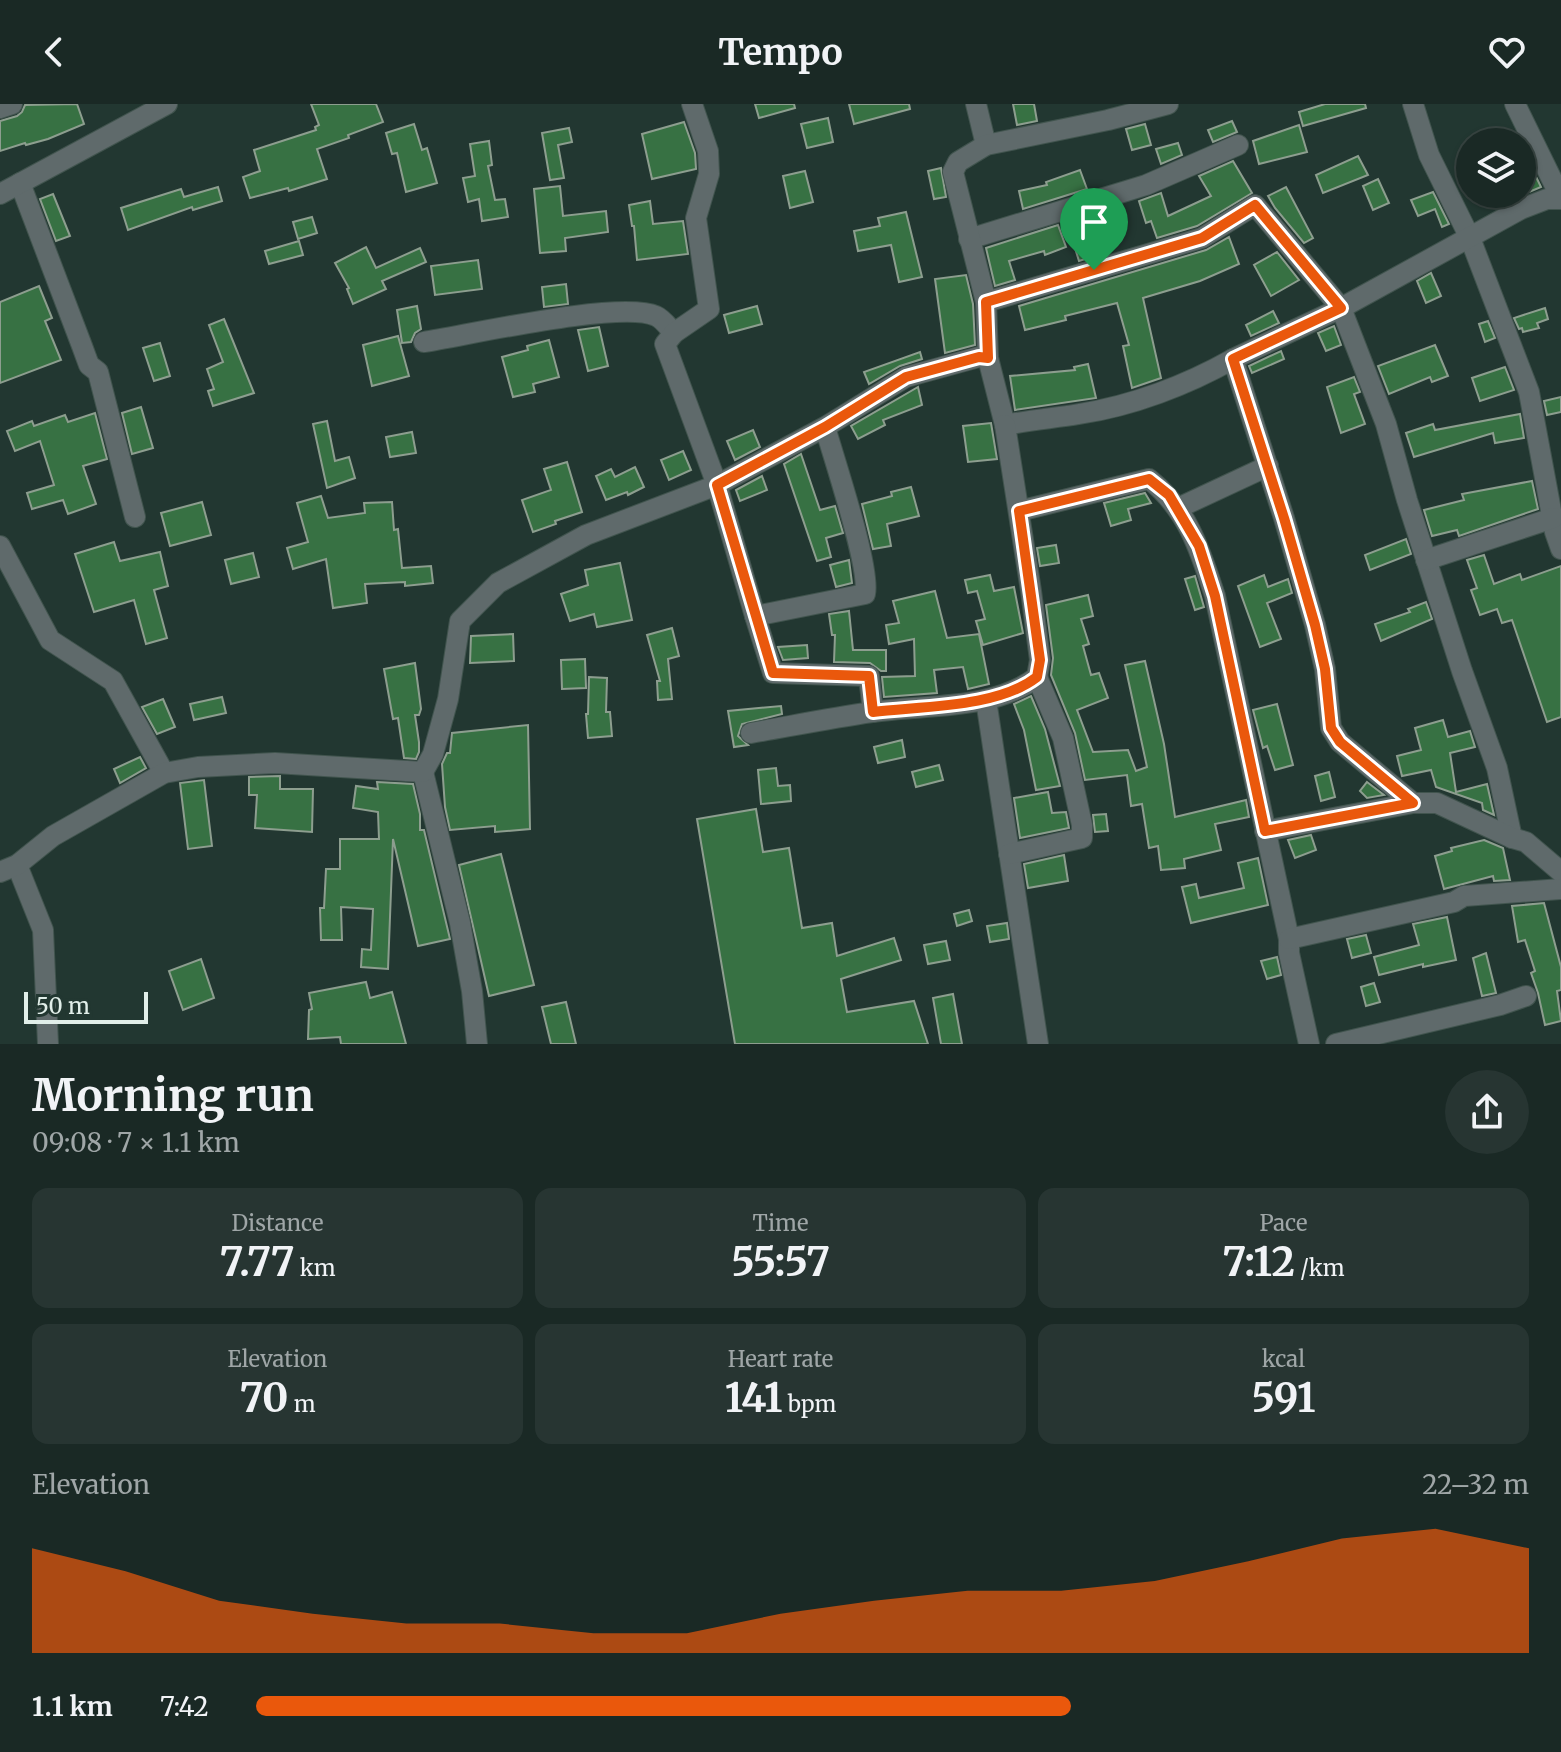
<!DOCTYPE html>
<html lang="en">
<head>
<meta charset="utf-8">
<style>
  :root { --surface:#1a2925; --page:#273532; --text:#f1f3f6; --muted:#9fa6a7; --line:#384542; --accent:#ea580c }
  body { margin:0; font-family:Merriweather,serif; background:var(--page); color:var(--text); height:100vh; display:flex; flex-direction:column; font-size:30px; white-space:nowrap }
  * { box-sizing:border-box; margin:0 }
  p { font-size:26px; color:var(--muted) }
  .icon { flex:none; width:44px; height:44px; fill:none; stroke:currentColor; stroke-width:2; stroke-linecap:round; stroke-linejoin:round }
  .map { position:relative; height:940px; overflow:hidden }
  .side { display:flex; flex-direction:column; background:var(--surface); flex:1 }
  .side>* { flex:none }
  .fabs { position:absolute; left:1456px; top:24px; display:grid; gap:16px }
  .fabs a { display:grid; place-items:center; width:80px; height:80px; border-radius:50%; background:var(--surface); box-shadow:0 2px 6px #0004,0 0 0 2px var(--line); font-size:40px }
  .scale { position:absolute; left:24px; bottom:20px; width:124px; box-sizing:border-box; padding-left:8px; border:4px solid #e1eee9; border-top:0; font-size:22px; line-height:28px; white-space:nowrap; color:#e1eee9; -webkit-text-stroke:6px #223731; paint-order:stroke }
  .pin { position:absolute; display:grid; place-items:center; width:68px; height:68px; color:#fff; margin:-82px -34px; border-radius:50% 50% 50% 0; rotate:-45deg; box-shadow:0 0 8px #0007 }
  .pin .icon { rotate:45deg }
  .round { display:grid; place-items:center; flex:none; width:84px; height:84px; border-radius:42px; background:var(--page) }
  .overview { display:flex; align-items:center; justify-content:space-between; height:136px; padding:0 32px }
  h1 { font-size:44px; font-weight:700; line-height:60px }
  .figures { display:grid; grid-template-columns:repeat(3,1fr); gap:12px; height:136px; padding:8px 32px }
  .figures div { display:grid; align-content:center; border-radius:16px; background:var(--page); text-align:center }
  .figures b { font-size:40px; font-weight:700 }
  .figures small { font-size:22px; font-weight:400 }
  .figures p { font-size:22px }
  .chart { height:224px; padding:16px 32px }
  .chart p { display:flex; justify-content:space-between }
  .chart svg { width:100%; height:144px; margin-top:8px; fill:var(--accent); opacity:.7 }
  ul { padding:0 32px; list-style:none; font-size:26px }
  li { display:grid; grid-template-columns:128px 96px 1fr; align-items:center; height:60px }
  li i { height:20px; border-radius:10px; background:var(--accent) }
  header { display:flex; justify-content:space-between; align-items:center; height:104px; padding:0 32px; background:var(--surface); font-size:36px; font-weight:700 }
  .map>svg:first-child { display:block }
</style>
</head>
<body>
<header><svg class="icon" aria-label="back" viewBox="0 0 24 24"><path d="M15 5l-7 7 7 7"/></svg>Tempo<svg class="icon" aria-label="heart" viewBox="0 0 24 24"><path d="M12 20l-8-8c-3-5 5-10 8-4 3-6 11-1 8 4z"/></svg></header>
<div class="map">
<svg width="1561" height="940" viewBox="0 0 1561 940">
  <rect width="100%" height="100%" fill="#223731"/>
  <g fill="#377143" stroke="#8d9e8f" stroke-width="2">
    <path d="M77 0 84 20 48 35 26 41 25 39 0 47V17L17 12 22 8 25 1Z"/>
    <path d="M311 0H376L383 18 348 31 349 34 317 45 327 75 289 87 288 84 250 94 243 73 260 67 254 46 316 26 315 23 319 21Z"/>
    <path d="M755 0H794L795 4 759 14Z"/>
    <path d="M849 0H909L910 5 854 20Z"/>
    <path d="M1013 0H1034L1037 17 1017 21Z"/>
    <path d="M1325 0H1365L1366 4 1303 22 1299 8Z"/>
    <path d="M828 14 833 38 807 44 801 20Z"/>
    <path d="M1232 17 1237 28 1213 38 1208 26Z"/>
    <path d="M684 18 695 49 696 65 652 75 642 30Z"/>
    <path d="M414 20 422 46 427 44 437 79 406 88 397 49 392 50 386 29Z"/>
    <path d="M1145 20 1151 41 1132 46 1126 25Z"/>
    <path d="M1299 21 1307 48 1259 60 1253 37Z"/>
    <path d="M569 24 572 38 558 41 564 74 550 76 542 29Z"/>
    <path d="M489 37 492 61 488 62 495 96 505 95 508 113 482 117 479 95 468 98 463 74 475 72 470 40Z"/>
    <path d="M1178 39 1182 51 1161 60 1156 45Z"/>
    <path d="M1358 52 1368 71 1323 89 1316 71Z"/>
    <path d="M1526 52 1541 83 1522 91V54Z"/>
    <path d="M1233 57 1252 89 1197 122 1157 134 1151 117 1146 119 1139 97 1161 89 1168 112 1211 92 1199 72Z"/>
    <path d="M941 64 946 93 934 95 928 67Z"/>
    <path d="M1080 66 1087 85 1023 105 1019 87 1047 81 1046 78Z"/>
    <path d="M805 67 813 98 790 104 783 72Z"/>
    <path d="M1378 75 1389 99 1373 106 1363 82Z"/>
    <path d="M560 82 563 112 606 107 608 128 565 134 566 147 540 149 534 85Z"/>
    <path d="M218 83 222 97 193 106 192 103 128 126 121 104 181 85 184 93Z"/>
    <path d="M1286 83 1313 134 1304 139 1275 104 1268 92Z"/>
    <path d="M1433 88 1449 120 1442 123 1435 105 1418 112 1411 96Z"/>
    <path d="M53 90 70 132 56 137 40 95Z"/>
    <path d="M650 97 653 120 683 117 688 150 637 156 634 122H632L629 101Z"/>
    <path d="M1106 107 1112 129 1096 134 1089 112Z"/>
    <path d="M906 108 922 173 899 178 891 141 858 147 854 127 880 122 878 114Z"/>
    <path d="M312 113 317 129 298 135 293 118Z"/>
    <path d="M1058 121 1066 143 1045 151 1044 147 1009 157 1015 176 995 182 986 144Z"/>
    <path d="M1229 133 1239 160 1200 177 1143 194 1161 274 1132 284 1123 242 1129 241 1117 199 1065 212 1066 216 1025 226 1019 202 1206 146Z"/>
    <path d="M1093 135 1098 151 1079 157 1074 141Z"/>
    <path d="M299 137 303 151 269 160 265 147Z"/>
    <path d="M366 143 376 164 420 144 426 158 382 177 386 185 353 200 347 185 349 184 335 159Z"/>
    <path d="M1277 148 1299 176 1271 192 1254 161Z"/>
    <path d="M478 156 482 185 435 191 431 162Z"/>
    <path d="M1431 169 1441 192 1426 199 1417 177Z"/>
    <path d="M966 171 973 200 975 241 945 249 935 175Z"/>
    <path d="M566 180 568 200 544 203 542 183Z"/>
    <path d="M39 182 52 214 45 217 61 256 0 279V198Z"/>
    <path d="M417 202 421 225 415 229 411 238 402 239 397 206Z"/>
    <path d="M757 202 762 220 729 229 724 211Z"/>
    <path d="M1545 204 1548 215 1537 219 1539 224 1523 228 1522 224 1519 225 1514 214Z"/>
    <path d="M1273 207 1279 219 1251 232 1246 221Z"/>
    <path d="M224 215 254 289 213 302 208 287 214 285 207 265 223 258 209 221Z"/>
    <path d="M1488 217 1495 234 1485 238 1479 220Z"/>
    <path d="M1334 222 1341 241 1326 247 1318 229Z"/>
    <path d="M599 223 608 262 588 267 578 226Z"/>
    <path d="M398 232 409 272 372 282 363 241Z"/>
    <path d="M549 236 559 273 533 280 535 288 513 293 502 253 528 246 527 242Z"/>
    <path d="M160 239 170 272 154 277 143 244Z"/>
    <path d="M1435 241 1448 272 1432 278 1430 273 1389 290 1378 262Z"/>
    <path d="M1281 247 1284 255 1252 269 1249 262Z"/>
    <path d="M920 248 922 255 900 262 869 280 864 268Z"/>
    <path d="M1088 260 1096 294 1015 306 1010 272 1075 266 1074 263Z"/>
    <path d="M1505 263 1514 286 1480 297 1472 274Z"/>
    <path d="M1354 273 1360 288 1354 290 1365 320 1341 329 1327 283Z"/>
    <path d="M918 283 922 301 883 316 885 321 858 335 851 322Z"/>
    <path d="M1561 293V308L1547 311 1544 297Z"/>
    <path d="M141 303 153 344 132 350 122 309Z"/>
    <path d="M95 309 107 355 83 362 96 400 68 410 63 396 32 405 27 389 54 381 40 337 15 347 7 327 32 317 34 322 65 311 68 318Z"/>
    <path d="M1520 310 1524 334 1495 339 1493 329 1414 353 1406 329 1433 320 1435 326Z"/>
    <path d="M327 317 335 357 349 353 355 374 327 384 313 320Z"/>
    <path d="M991 319 997 355 968 358 963 322Z"/>
    <path d="M753 326 760 343 735 356 727 337Z"/>
    <path d="M412 328 416 349 390 353 386 333Z"/>
    <path d="M683 347 691 366 669 376 661 356Z"/>
    <path d="M801 350 820 406 835 402 843 429 826 434 831 453 817 457 784 360Z"/>
    <path d="M567 358 582 408 555 417 556 420 533 428 522 396 551 386 544 365Z"/>
    <path d="M635 363 644 383 628 391 627 388 606 396 596 372 611 365 615 373Z"/>
    <path d="M762 372 767 386 740 397 736 386Z"/>
    <path d="M1532 377 1538 405 1459 432 1457 426 1432 432 1424 406 1464 396 1462 390Z"/>
    <path d="M911 383 919 412 887 420 891 442 873 445 862 400 892 392 891 388Z"/>
    <path d="M1145 389 1151 399 1128 405 1131 416 1111 422 1104 399Z"/>
    <path d="M321 392 328 414 365 409 364 399 392 398 394 426 398 425 402 464 431 462 433 479 405 482V478L365 480 367 499 333 504 326 455 293 465 287 444 308 438 297 399Z"/>
    <path d="M202 398 211 431 170 442 161 409Z"/>
    <path d="M1406 435 1411 450 1370 466 1365 451Z"/>
    <path d="M114 438 120 457 160 448 168 482 154 486 167 534 146 540 134 496 94 508 75 450Z"/>
    <path d="M1056 441 1059 459 1040 462 1037 444Z"/>
    <path d="M253 449 259 473 231 480 225 456Z"/>
    <path d="M1484 451 1494 480 1520 470 1522 476 1561 462V613L1547 618 1512 516 1502 519 1497 505 1480 511 1471 486 1477 484 1467 456Z"/>
    <path d="M849 456 852 479 836 483 830 461Z"/>
    <path d="M620 459 632 516 597 523 594 510 570 517 561 490 588 481 585 466Z"/>
    <path d="M990 471 994 487 1014 483 1023 529 983 541 976 517 985 515 977 487 968 489 965 476Z"/>
    <path d="M1264 471 1268 483 1288 475 1292 489 1267 499 1281 535 1260 543 1238 482Z"/>
    <path d="M1195 472 1204 503 1195 506 1185 475Z"/>
    <path d="M935 487 947 534 979 530 989 580 968 585 963 563 934 566 937 589 884 593 882 573 915 572 914 535 889 540 886 521 899 519 893 497Z"/>
    <path d="M1088 491 1093 512 1081 515 1089 540 1083 542 1091 571 1099 569 1108 594 1077 606 1093 648 1128 646 1136 667 1147 663 1125 561 1145 557 1164 640 1175 713 1246 696 1249 713 1215 720 1221 746 1184 755 1185 764 1161 766 1158 742 1149 744 1142 700 1131 702 1127 671 1085 676 1075 629 1051 571 1053 554 1046 501Z"/>
    <path d="M1426 498 1432 515 1381 537 1375 520 1410 508 1408 505Z"/>
    <path d="M849 507 853 546H886V567H881L870 559 834 558 835 531H832L829 510Z"/>
    <path d="M672 524 679 552 668 555 672 595 658 596 657 577H660L647 531Z"/>
    <path d="M513 530 514 557 470 559 471 532Z"/>
    <path d="M807 541 808 554 783 556 778 543Z"/>
    <path d="M585 555 586 584 562 585 561 556Z"/>
    <path d="M415 559 421 605 419 611H415L419 638V648L416 655 404 654 398 614 393 615 384 565Z"/>
    <path d="M589 573 607 574 606 608H610L612 632 588 634 586 610H588Z"/>
    <path d="M1031 592 1045 625 1060 682 1036 686 1024 626 1014 600Z"/>
    <path d="M222 593 226 609 194 616 190 600Z"/>
    <path d="M163 595 175 623 157 630 142 603Z"/>
    <path d="M1277 600 1293 661 1275 666 1267 642 1263 644 1253 606Z"/>
    <path d="M781 602 782 610 742 620 738 632 748 641 734 643 728 607Z"/>
    <path d="M1443 616 1448 633 1470 627 1475 643 1450 649 1456 688 1487 680 1494 711 1483 706 1482 699 1436 683 1431 666 1402 672 1397 652 1421 646 1415 624Z"/>
    <path d="M528 621 530 725 495 728V722L450 726 445 703 442 660 447 649H450L452 629Z"/>
    <path d="M902 636 905 653 878 659 874 643Z"/>
    <path d="M140 653 146 664 120 679 114 665Z"/>
    <path d="M939 661 943 676 916 683 912 668Z"/>
    <path d="M776 664 778 682 790 681 791 697 761 700 758 666Z"/>
    <path d="M1329 668 1335 693 1321 697 1315 672Z"/>
    <path d="M280 672V685H313L312 728 255 724 257 691H249V673Z"/>
    <path d="M204 676 212 742 188 745 180 679Z"/>
    <path d="M377 678 413 680 420 710V726H424L450 835 418 842 393 735 388 865 361 863 362 845 371 846 373 805 341 803 342 836H321L320 804H324L326 765H340V735H379L378 708 353 704 356 682 378 685Z"/>
    <path d="M1367 678 1384 691 1367 694 1360 687Z"/>
    <path d="M1048 688 1052 709 1066 708 1069 724 1020 734 1014 694Z"/>
    <path d="M756 705 763 748 789 744 802 824 832 819 837 852 894 834 901 856 841 875 847 908 914 897 928 940H735L697 715Z"/>
    <path d="M1106 710 1108 727 1095 728 1093 711Z"/>
    <path d="M1311 731 1316 746 1295 754 1288 736Z"/>
    <path d="M1484 736 1503 744 1510 776 1494 777 1493 772 1444 785 1435 752 1452 747 1451 744Z"/>
    <path d="M501 750 534 881 489 892 459 761Z"/>
    <path d="M1064 751 1068 777 1028 784 1024 760Z"/>
    <path d="M1258 754 1268 801 1191 819 1182 783 1196 780 1199 794 1244 784 1238 759Z"/>
    <path d="M1544 799 1561 863V886L1557 887 1561 917 1545 921 1538 889 1531 869 1535 867 1525 836 1518 838 1512 802Z"/>
    <path d="M969 806 972 817 957 822 954 810Z"/>
    <path d="M1447 813 1456 856 1423 863V860L1379 871 1374 853 1419 841 1413 820Z"/>
    <path d="M1007 819 1009 835 990 838 987 822Z"/>
    <path d="M1366 831 1371 849 1352 854 1347 835Z"/>
    <path d="M946 837 950 856 928 860 924 841Z"/>
    <path d="M1486 849 1496 889 1482 892 1473 854Z"/>
    <path d="M1277 853 1281 871 1267 875 1261 857Z"/>
    <path d="M201 855 214 894 183 906 169 867Z"/>
    <path d="M366 878 370 894 392 888 406 940H341L340 933 308 935 309 906 312 905 309 889Z"/>
    <path d="M1374 879 1380 898 1366 902 1361 883Z"/>
    <path d="M953 890 962 940H941L933 894Z"/>
    <path d="M566 898 576 940H551L542 903Z"/>
  </g>
  <g fill="none" stroke-linecap="round" stroke-linejoin="round">
    <g stroke="#41544e" stroke-width="22">
      <g id="minor">
        <path d="M976 0 986 41"/>
        <path d="M1413 0 1429 51 1470 134 1529 288 1555 428 1561 445"/>
        <path d="M1515 0 1561 94"/>
        <path d="M0 4 12 0"/>
        <path d="M20 79 82 242 89 261 98 268 135 413"/>
        <path d="M0 90 167 0"/>
        <path d="M969 135 1146 81 1238 41"/>
        <path d="M986 198 1202 134 1255 101 1341 204 1386 320 1407 396 1462 567 1497 664 1512 734"/>
        <path d="M424 238C469 231 621 196 656 212 663 215 669 224 674 229"/>
        <path d="M988 254 986 198 953 68 958 58 986 41 1108 16 1168 0"/>
        <path d="M1233 255 1341 204 1521 105 1547 95H1561"/>
        <path d="M825 323C834 355 871 465 865 490L755 512 717 381 825 323 906 273 979 253 988 254 1005 321C1030 316 1055 314 1079 310 1132 302 1187 281 1233 255L1284 414 1315 521 1325 565 1331 624 1340 638 1413 699H1437L1512 734 1526 738 1561 768"/>
        <path d="M1178 404 1268 362"/>
        <path d="M1019 407 1149 375C1188 406 1200 446 1215 492L1289 835V849L1309 940"/>
        <path d="M0 442 50 536 113 577 164 669"/>
        <path d="M1426 456 1553 414"/>
        <path d="M755 512 773 569 869 572 873 608"/>
        <path d="M986 596 1038 940"/>
        <path d="M751 629C791 622 831 614 872 608 925 600 993 607 1037 573L1040 556 1031 487 1005 321"/>
        <path d="M423 668 460 819 472 887 477 940"/>
        <path d="M1265 727 1413 699"/>
        <path d="M1009 750 1082 734V721L1063 634 1037 573"/>
        <path d="M17 761 43 826 48 940"/>
        <path d="M0 768 17 761 53 732 164 669 198 663 275 659 423 668 433 650 448 595 460 517 498 479 586 431 717 381 665 240 674 229 709 205 696 114 709 70 708 47 692 0"/>
        <path d="M1289 835 1454 798 1464 792 1561 785"/>
        <path d="M1336 940 1500 901 1526 892"/>
      </g>
    </g>
    <use href="#minor" stroke="#5f6a6b" stroke-width="20"/>
  </g>
  <g fill="none" stroke-linecap="round" stroke-linejoin="round">
    <g stroke="#fff" stroke-width="16">
      <path id="route" d="M1255 101 1341 204 1233 255 1284 414 1315 521 1325 565 1331 624 1340 638 1413 699 1265 727 1215 492 1199 442 1169 391 1149 375 1019 407 1040 556 1037 573C997 604 923 602 873 608L869 572 773 569 717 381 825 323 906 273 979 253 988 254 986 198 1202 134Z"/>
    </g>
    <use href="#route" stroke="#ea580c" stroke-width="10"/>
  </g>
</svg>
<div class="fabs">
<a><svg class="icon" aria-label="layers" viewBox="0 0 24 24"><path d="M12 4l9 5-9 5-9-5zM3 14l9 5 9-5"/></svg></a>
</div>
<div class="scale">50 m</div>
<div class="pin" style="left:1094px;top:166px;background:#1e9e55"><svg class="icon" aria-label="arrive" viewBox="0 0 24 24"><path d="M6 21V4h12l-3 4 3 4H6"/></svg></div>
</div>
<section class="side">
<div class="overview"><div><h1>Morning run</h1><p>09:08 · 7 × 1.1 km</p></div><a class="round"><svg class="icon" aria-label="share" viewBox="0 0 24 24"><path d="M12 15V3M7 8l5-5 5 5M5 13v7h14v-7"/></svg></a></div>
<div class="figures">
<div><p>Distance</p><b>7.77<small> km</small></b></div>
<div><p>Time</p><b>55:57</b></div>
<div><p>Pace</p><b>7:12<small> /km</small></b></div>
</div>
<div class="figures">
<div><p>Elevation</p><b>70<small> m</small></b></div>
<div><p>Heart rate</p><b>141<small> bpm</small></b></div>
<div><p>kcal</p><b>591</b></div>
</div>
<div class="chart"><p><span>Elevation</span>22–32 m</p>
<svg viewBox="0 0 160 44" preserveAspectRatio="none"><path d="M0 44V12L10 19L20 28L30 32L40 35L50 35L60 38L70 38L80 32L90 28L100 25L110 25L120 22L130 16L140 9L150 6L160 12V44z"/></svg>
</div>
<ul>
<li><b>1.1 km</b>7:42<i style="width:64%"></i></li>
</ul>
</section>
</body>
</html>
